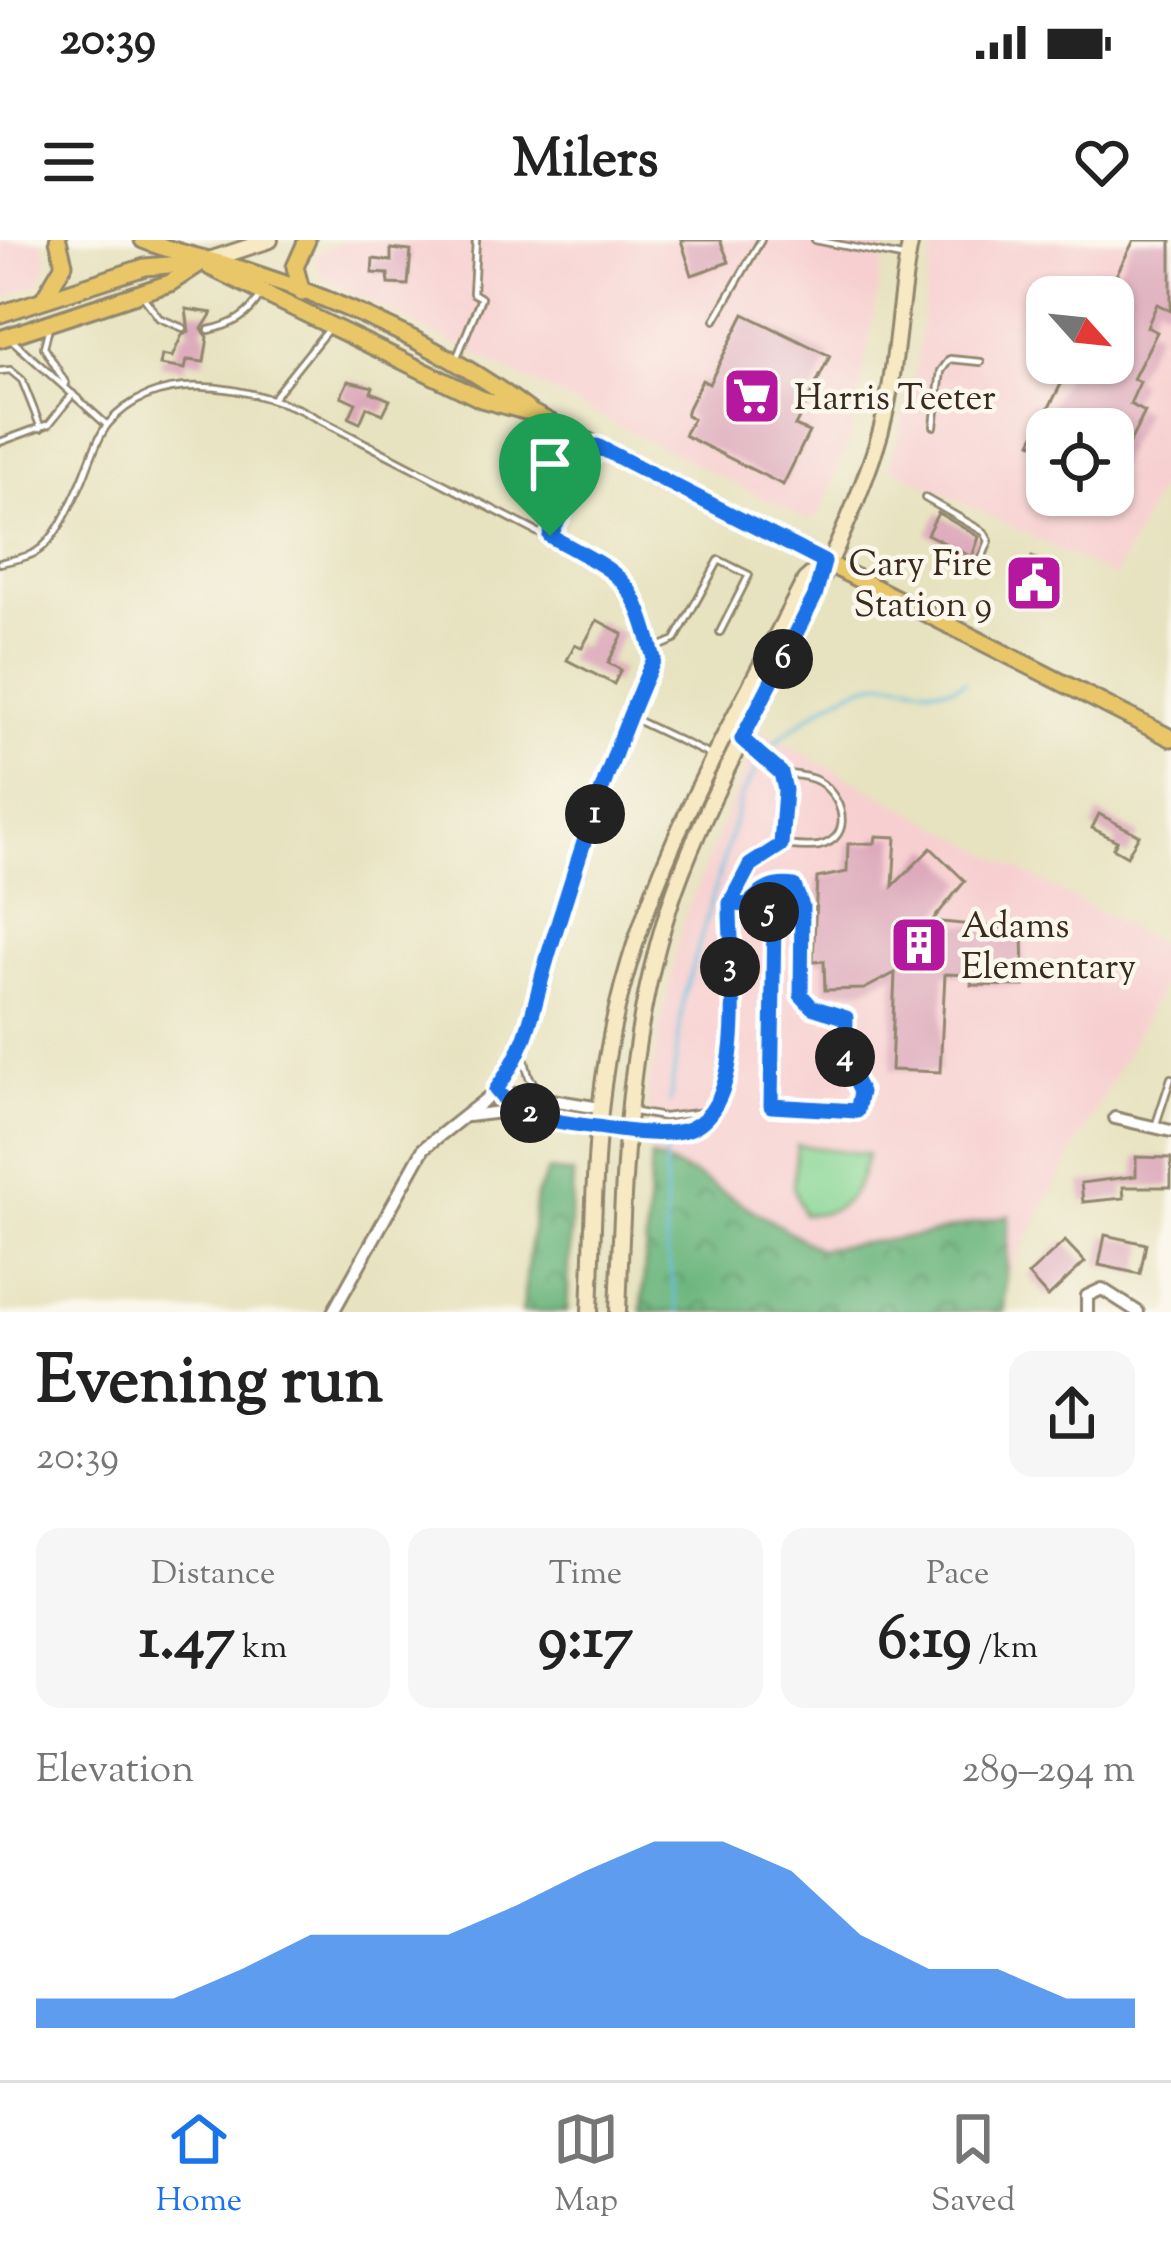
<!DOCTYPE html>
<html lang="en">
<head>
<meta charset="utf-8">
<style>
  :root { --surface:#fff; --page:#f6f6f6; --text:#222; --muted:#767676; --line:#e0e0e0; --accent:#1a73e8 }
  body { margin:0; font-family:"Sorts Mill Goudy",serif; background:var(--page); color:var(--text); height:100vh; display:flex; flex-direction:column; font-size:45px; white-space:nowrap }
  * { box-sizing:border-box; margin:0 }
  p { font-size:39px; color:var(--muted) }
  .icon { flex:none; width:66px; height:66px; fill:none; stroke:currentColor; stroke-width:2; stroke-linecap:round; stroke-linejoin:round }
  .map { position:relative; height:1072px; overflow:hidden }
  .side { display:flex; flex-direction:column; background:var(--surface); flex:1 }
  .side>* { flex:none }
  .needle { width:78px; rotate:117deg }
  .buttons { position:absolute; left:1026px; top:36px; display:grid; gap:24px }
  .buttons a { display:grid; place-items:center; width:108px; height:108px; border-radius:24px; background:var(--surface); box-shadow:0 3px 9px #0004; font-size:60px }
  .pin { position:absolute; display:grid; place-items:center; width:102px; height:102px; color:#fff; margin:-123px -51px; border-radius:50% 50% 50% 0; rotate:-45deg; box-shadow:0 0 12px #0007 }
  .pin .icon { rotate:45deg }
  .km { position:absolute; width:60px; height:60px; margin:-30px; border-radius:50%; background:#222; color:#fff; font-size:33px; line-height:60px; text-align:center }
  .round { display:grid; place-items:center; flex:none; width:126px; height:126px; border-radius:24px; background:var(--page) }
  .headline { display:flex; align-items:center; justify-content:space-between; height:204px; padding:0 36px }
  h1 { font-size:66px; font-weight:700; line-height:90px }
  .metrics { display:grid; grid-template-columns:repeat(3,1fr); gap:18px; height:204px; padding:12px 36px }
  .metrics div { display:grid; align-content:center; border-radius:24px; background:var(--page); text-align:center }
  .metrics b { font-size:60px; font-weight:700 }
  .metrics small { font-size:33px; font-weight:400 }
  .metrics p { font-size:33px }
  .chart { height:336px; padding:24px 36px }
  .chart p { display:flex; justify-content:space-between }
  .chart svg { width:100%; height:216px; margin-top:12px; fill:var(--accent); opacity:.7 }
  .status { display:flex; justify-content:space-between; align-items:center; height:84px; padding:0 60px; background:var(--surface); direction:ltr }
  .status svg { height:33px; fill:currentColor }
  header { display:flex; justify-content:space-between; align-items:center; height:156px; padding:0 36px; background:var(--surface); font-size:54px; font-weight:700 }
  .tab-bar { display:flex; justify-content:space-around; align-items:center; height:168px; border-top:3px solid var(--line); background:var(--surface); font-size:33px; color:var(--muted) }
  .tab-bar a { display:grid; justify-items:center; gap:6px }
  .tab-bar .active { color:var(--accent) }
  .map>svg:first-child { display:block }
</style>
</head>
<body>
<div class="status"><b>20:39</b><svg viewBox="0 0 49 12"><path d="M0 12V9h3v3zM5 12V6h3v6zM10 12V3h3v9zM15 12V0h3v12zM26 1h20v11H26zM47 4h2v5h-2z"/></svg></div>
<header><svg class="icon" aria-label="menu" viewBox="0 0 24 24"><path d="M4 6h16M4 12h16M4 18h16"/></svg>Milers<svg class="icon" aria-label="heart" viewBox="0 0 24 24"><path d="M12 20l-8-8c-3-5 5-10 8-4 3-6 11-1 8 4z"/></svg></header>
<div class="map">
<svg width="1171" height="1072" viewBox="0 0 1171 1072">
  <defs>
    <pattern id="forest-crowns" width="20" height="18" patternUnits="userSpaceOnUse" patternTransform="scale(3)"><rect width="20" height="18" fill="#6cb67e"/><path d="M2 6a3 3 0 1 1 6 0M12 15a3 3 0 1 1 6 0" fill="none" stroke="#5a9467"/></pattern>
  </defs>
  <rect width="100%" height="100%" fill="#fbf7ec"/>
  <filter id="ink" filterUnits="userSpaceOnUse"><feTurbulence type="fractalNoise" baseFrequency=".00833" numOctaves="2"/><feDisplacementMap in="SourceGraphic" scale="24" xChannelSelector="R" yChannelSelector="G"/><feConvolveMatrix kernelMatrix="1 2 1 2 8 2 1 2 1" color-interpolation-filters="sRGB"/></filter>
  <filter id="wash" filterUnits="userSpaceOnUse"><feTurbulence type="fractalNoise" baseFrequency=".004" numOctaves="4" result="noise"/><feDisplacementMap in="SourceGraphic" scale="48" xChannelSelector="R" yChannelSelector="G"/><feGaussianBlur stdDeviation="2.7" result="paint"/><feColorMatrix in="noise" values="0 0 0 0 0 0 0 0 0 0 0 0 0 0 0 0 0 1.4 0 .05"/><feComposite in="paint" operator="in"/></filter>
  <g filter="url(#wash)">
    <rect width="100%" height="100%" fill="#e7e2bf"/>
    <g fill="#f7cfd0" fill-rule="evenodd">
      <path d="M0 0H40L48 21 39 43 0 60Z"/>
      <path d="M346 0H887L854 186 819 276 807 280 324 39 315 20 319 10Z"/>
      <path d="M934 0H1171V225L1114 337 890 227 915 130ZM1047 57H1113V123H1047ZM1047 189H1113V255H1047Z"/>
      <path d="M761 491 1171 711V729L988 1072H914L651 916 648 849 682 683Z"/>
    </g>
    <g fill="url(#forest-crowns)" stroke="#54704e" stroke-width="3">
      <path d="M651 917 693 934 818 1009 925 995 1009 975 1004 1072H642Z"/>
      <path d="M548 931 573 934 567 1072H522L536 956Z"/>
    </g>
    <path fill="#86d594" stroke="#608059" stroke-width="3" d="M797 905 867 914C859 954 845 975 803 974L793 946Z"/>
    <g fill="none" stroke-linecap="round" stroke-linejoin="round">
      <g stroke="#60bede" stroke-width="3">
        <path d="M770 507C801 482 842 446 883 442 910 439 941 458 965 441"/>
        <path d="M670 862 684 756 742 555 760 523"/>
        <path d="M665 912 666 1009 679 1072"/>
      </g>
    </g>
    <g id="blocks">
      <g fill="#dda9bb">
        <path d="M681 0H720L729 22 692 35Z"/>
        <path d="M1134 0H1171V71L1157 64 1147 87 1157 92 1133 139 1140 142 1130 164 1145 172 1113 235V189H1047V210L1031 202 1072 123H1113V57H1105Z"/>
        <path d="M391 9 411 11 408 45 389 44 388 34 372 33 373 19 391 21Z"/>
        <path d="M186 69 212 73 202 89 208 97 204 122 187 120 185 129 160 125 162 115 172 117 182 95 189 92Z"/>
        <path d="M744 74 830 116 795 186 809 192 783 245 684 195 693 179 686 175 688 168 702 140 709 144Z"/>
        <path d="M348 141 373 147 371 152 390 160 383 174 367 167 360 183 349 178 356 163 341 156Z"/>
        <path d="M938 273 979 297 972 317 927 294Z"/>
        <path d="M1032 317 1056 329 1037 366 1012 357Z"/>
        <path d="M597 380 623 394 608 423 621 430 614 444 567 420 575 404 582 408Z"/>
        <path d="M1099 574 1139 595 1127 616 1113 608 1117 601 1092 588Z"/>
        <path d="M876 596 896 597 893 646 931 608 965 641 932 681 1023 690 1024 746 971 745 972 735 945 734 940 832 891 830 895 733 864 749 825 750 824 721 813 722 817 638 847 632 848 604 875 603Z"/>
        <path d="M1136 917 1171 918V947H1123L1124 958 1083 962 1081 943 1136 936Z"/>
        <path d="M1105 995 1146 1004 1140 1034 1099 1025Z"/>
        <path d="M1065 1001 1085 1022 1048 1057 1028 1035Z"/>
      </g>
    </g>
  </g>
  <g filter="url(#ink)">
    <use href="#blocks" fill-opacity="0" stroke="#91866e" stroke-width="3"/>
    <g fill="none" stroke-linecap="round" stroke-linejoin="round">
      <g stroke="#91866e" stroke-width="10">
        <g id="lane">
          <path d="M815 0 907 18"/>
          <path d="M142 55 159 78 183 88"/>
          <path d="M715 80 761 0"/>
          <path d="M209 90C232 85 249 76 260 56"/>
          <path d="M48 91 44 107 66 144"/>
          <path d="M13 101 107 185"/>
          <path d="M457 117 481 58 473 53 476 0"/>
          <path d="M0 131 10 130 22 140 41 188"/>
          <path d="M272 159 329 88"/>
          <path d="M934 186 941 131 950 119 981 122"/>
          <path d="M0 202 49 184 73 154"/>
          <path d="M925 258 984 292 989 301 978 328 954 332"/>
          <path d="M550 296 595 211"/>
          <path d="M0 323C11 320 26 318 36 312 57 299 71 264 81 243 89 225 96 199 108 184 156 128 240 146 299 169L620 335 640 368 654 419 628 476 551 705 528 798 496 851"/>
          <path d="M651 410 675 400 719 320 749 335 720 392"/>
          <path d="M628 476 710 515"/>
          <path d="M747 502C783 525 794 565 781 605"/>
          <path d="M781 533C793 535 807 535 818 541 842 555 856 597 819 606 808 608 793 606 781 605"/>
          <path d="M730 663 766 668 774 680 771 866 857 871 861 852 845 820 846 778 812 767 801 756 802 666 793 646 763 649 747 666"/>
          <path d="M523 813 529 837 543 856"/>
          <path d="M635 872 664 877 705 872"/>
          <path d="M1156 884 1171 838"/>
          <path d="M633 890 685 891 698 885 726 847 732 818V650L750 625 781 605"/>
        </g>
      </g>
      <g stroke="#91866e" stroke-width="16">
        <g id="street">
          <path d="M496 851 517 870 597 887"/>
          <path d="M497 851 600 868"/>
          <path d="M468 876 517 870"/>
          <path d="M1115 878 1171 891"/>
          <path d="M333 1072 424 908 496 851"/>
          <path d="M1087 1072V1056L1102 1049 1138 1072"/>
        </g>
      </g>
      <g stroke="#91866e" stroke-width="20">
        <g id="secondary">
          <path d="M206 21 270 0"/>
          <path d="M590 1072C594 978 593 884 612 791 645 629 731 486 805 340L821 326"/>
          <path d="M618 1072C624 923 627 772 682 631 738 487 827 354 876 207 898 141 896 68 911 0"/>
        </g>
      </g>
      <g stroke="#91866e" stroke-width="21">
        <g id="primary">
          <path d="M143 0C178 14 214 20 250 32 347 63 451 111 532 173L1171 498"/>
          <path d="M210 27 481 159 525 171"/>
          <path d="M302 53 295 27 307 0"/>
          <path d="M45 56 64 24 58 0"/>
          <path d="M0 74 145 27 193 23"/>
          <path d="M0 99 170 43 202 22"/>
        </g>
      </g>
      <use href="#lane" stroke="#fff" stroke-width="4.5"/>
      <use href="#street" stroke="#fff" stroke-width="10"/>
      <use href="#secondary" stroke="#f6e9c3" stroke-width="14"/>
      <use href="#primary" stroke="#e9c769" stroke-width="15"/>
    </g>
  </g>
  <g fill="none" stroke-linecap="round" stroke-linejoin="round" filter="url(#ink)">
    <g stroke="#fff" stroke-width="24">
      <path id="route" d="M550 296C624 337 632 334 654 419 612 511 581 609 551 706 532 765 534 797 496 850 517 878 564 883 597 887 624 891 664 898 689 889 752 865 729 718 730 663L747 665C762 650 772 643 794 646L802 666 801 755 812 767 846 778 845 820 861 852 857 871 771 866 774 680 766 668 730 663 750 625 781 605 785 550 781 533 742 499 815 356 824 322 597 206 550 296"/>
    </g>
    <use href="#route" stroke="#1a73e8" stroke-width="15"/>
  </g>
  <defs>
    <g id="supermarket-square" transform="scale(3)"><rect x="-9" y="-9" width="18" height="18" rx="4" fill="#b5179e" stroke="#fbf7ec"/><path d="M-6-5.5h2.5l.6 2H6L4.5 2H-2.5L-4.4-4H-6ZM-1.5 3.2a1.3 1.3 0 1 0 .1 0ZM3 3.2a1.3 1.3 0 1 0 .1 0Z" fill="#fff"/></g>
    <g id="civic-square" transform="scale(3)"><rect x="-9" y="-9" width="18" height="18" rx="4" fill="#b5179e" stroke="#fbf7ec"/><path d="M-.6-6.5H3V-4.5H.6V-3L4-1V1h2V6H-6V1h2V-1L-.6-3ZM-1.2 2.5V6h2.4V2.5Z" fill="#fff"/></g>
    <g id="building-square" transform="scale(3)"><rect x="-9" y="-9" width="18" height="18" rx="4" fill="#b5179e" stroke="#fbf7ec"/><path d="M-4-6H4V6H1V3H-1V6H-4ZM-2.5-4.3h1.7v1.8h-1.7ZM.8-4.3h1.7v1.8H.8ZM-2.5-1h1.7V.8h-1.7ZM.8-1h1.7V.8H.8Z" fill="#fff"/></g>
  </defs>
  <g fill-rule="evenodd">
    <use href="#supermarket-square" x="752" y="156"/>
    <use href="#civic-square" x="1034" y="343"/>
    <use href="#building-square" x="919" y="705"/>
  </g>
  <g text-anchor="middle" stroke-width="9" stroke-linejoin="round" paint-order="stroke">
    <g font-size="36" fill="#3b2a1e" stroke="#fbf7ec" text-anchor="start">
      <text x="794" y="169">Harris Teeter</text>
      <text x="992" y="335" text-anchor="end">Cary Fire<tspan x="992" dy="41">Station 9</tspan></text>
      <text x="961" y="697">Adams<tspan x="961" dy="41">Elementary</tspan></text>
    </g>
  </g>
</svg>
<div class="buttons">
<a><svg class="needle" viewBox="-14 -14 28 28"><path d="M0-13l5 13h-10z" fill="#e53935"/><path d="M0 13l5-13h-10z" fill="#767676"/></svg></a>
<a><svg class="icon" aria-label="locate" viewBox="0 0 24 24"><circle cx="12" cy="12" r="6"/><path d="M12 2v4M12 18v4M2 12h4M18 12h4"/></svg></a>
</div>
<div class="pin" style="left:550px;top:296px;background:#1e9e55"><svg class="icon" aria-label="arrive" viewBox="0 0 24 24"><path d="M6 21V4h12l-3 4 3 4H6"/></svg></div>
<b class="km" style="left:595px;top:574px">1</b>
<b class="km" style="left:530px;top:873px">2</b>
<b class="km" style="left:730px;top:727px">3</b>
<b class="km" style="left:845px;top:817px">4</b>
<b class="km" style="left:769px;top:672px">5</b>
<b class="km" style="left:783px;top:419px">6</b>
</div>
<section class="side">
<div class="headline"><div><h1>Evening run</h1><p>20:39</p></div><a class="round"><svg class="icon" aria-label="share" viewBox="0 0 24 24"><path d="M12 15V3M7 8l5-5 5 5M5 13v7h14v-7"/></svg></a></div>
<div class="metrics">
<div><p>Distance</p><b>1.47<small> km</small></b></div>
<div><p>Time</p><b>9:17</b></div>
<div><p>Pace</p><b>6:19<small> /km</small></b></div>
</div>
<div class="chart"><p><span>Elevation</span>289–294 m</p>
<svg viewBox="0 0 160 44" preserveAspectRatio="none"><path d="M0 44V38L10 38L20 38L30 32L40 25L50 25L60 25L70 19L80 12L90 6L100 6L110 12L120 25L130 32L140 32L150 38L160 38V44z"/></svg>
</div>
</section>
<nav class="tab-bar">
<a class="active"><svg class="icon" aria-label="home" viewBox="0 0 24 24"><path d="M3 11l9-7 9 7M6 9v11h12V9"/></svg>Home</a>
<a><svg class="icon" aria-label="map" viewBox="0 0 24 24"><path d="M3 6l6-2 6 2 6-2v14l-6 2-6-2-6 2zM9 4v14M15 6v14"/></svg>Map</a>
<a><svg class="icon" aria-label="saved" viewBox="0 0 24 24"><path d="M7 4h10v16l-5-4-5 4z"/></svg>Saved</a>
</nav>
</body>
</html>
